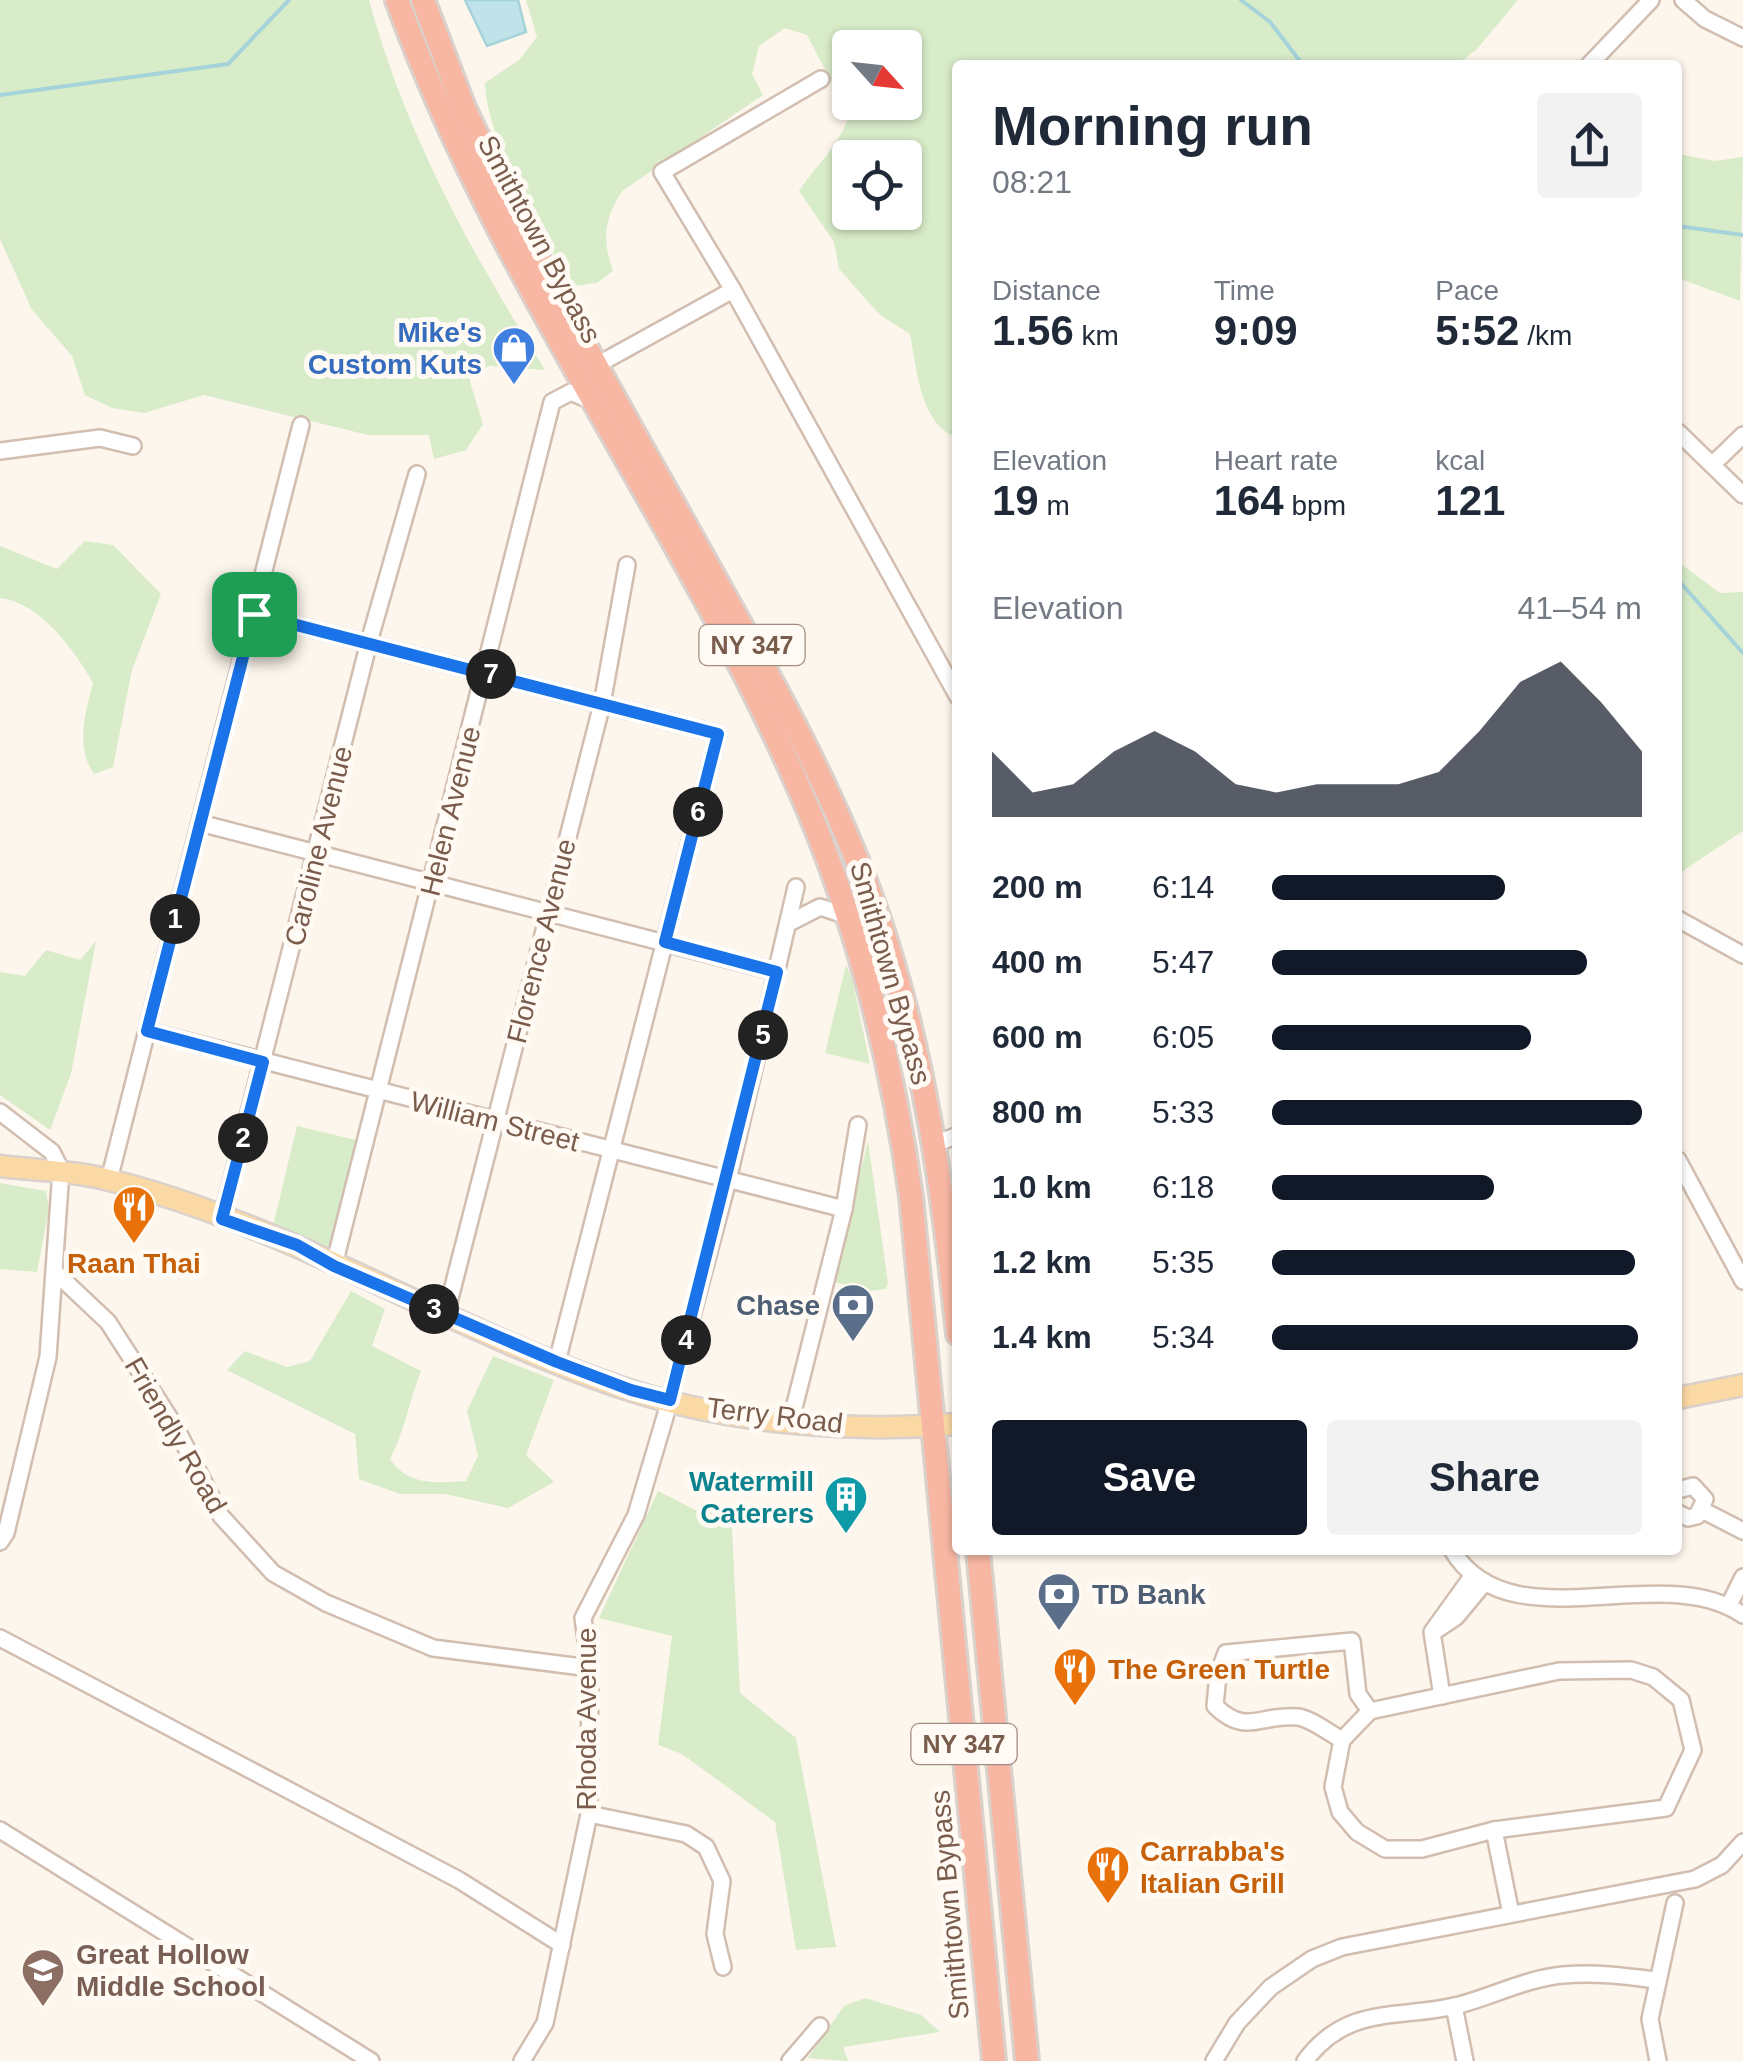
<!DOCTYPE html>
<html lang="en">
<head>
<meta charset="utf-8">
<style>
  :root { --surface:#fff; --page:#f2f2f3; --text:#1f2937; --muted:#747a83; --accent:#111827 }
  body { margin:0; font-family:Helvetica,sans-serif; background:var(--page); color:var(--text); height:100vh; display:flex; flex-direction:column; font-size:38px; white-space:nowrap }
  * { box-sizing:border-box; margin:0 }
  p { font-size:32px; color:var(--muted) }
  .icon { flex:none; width:55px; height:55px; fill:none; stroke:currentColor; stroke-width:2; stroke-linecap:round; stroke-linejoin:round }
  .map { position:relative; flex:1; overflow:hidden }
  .details { position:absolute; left:952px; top:60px; width:730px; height:1495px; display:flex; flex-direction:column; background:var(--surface); border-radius:10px; box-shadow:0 2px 8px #0004 }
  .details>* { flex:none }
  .needle { width:65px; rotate:117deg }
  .tools { position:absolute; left:832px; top:30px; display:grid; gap:20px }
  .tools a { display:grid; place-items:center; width:90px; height:90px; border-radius:10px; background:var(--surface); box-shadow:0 2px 8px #0004; font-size:50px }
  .pin { position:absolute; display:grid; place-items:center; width:85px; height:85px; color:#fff; margin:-42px; border-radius:20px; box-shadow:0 5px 15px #0006 }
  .km { position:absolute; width:50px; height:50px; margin:-25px; border-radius:50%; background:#222; color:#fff; font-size:28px; line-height:50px; text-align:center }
  .round { display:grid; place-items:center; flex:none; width:105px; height:105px; border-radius:10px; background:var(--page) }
  .head { display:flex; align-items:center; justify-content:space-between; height:170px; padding:0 40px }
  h1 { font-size:55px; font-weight:700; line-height:75px }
  .stats { display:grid; grid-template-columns:repeat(3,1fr); gap:15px; height:170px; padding:10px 40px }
  .stats div { display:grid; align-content:center }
  .stats b { font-size:42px; font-weight:700 }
  .stats small { font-size:28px; font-weight:400 }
  .stats p { font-size:28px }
  .chart { height:280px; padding:20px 40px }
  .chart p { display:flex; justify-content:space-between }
  .chart svg { width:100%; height:180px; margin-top:10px; fill:var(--accent); opacity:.7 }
  .button { display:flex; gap:20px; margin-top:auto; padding:20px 40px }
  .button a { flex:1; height:115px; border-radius:10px; background:var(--accent); color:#fff; font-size:40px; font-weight:700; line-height:115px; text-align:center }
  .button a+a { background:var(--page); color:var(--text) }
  ul { padding:0 40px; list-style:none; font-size:32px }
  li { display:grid; grid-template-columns:160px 120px 1fr; align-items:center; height:75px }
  li i { height:25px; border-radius:12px; background:var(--accent) }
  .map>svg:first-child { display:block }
</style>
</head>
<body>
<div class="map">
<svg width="1743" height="2061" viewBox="0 0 1743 2061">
  <rect width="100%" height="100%" fill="#fdf6ec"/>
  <g fill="#d8ecc9" fill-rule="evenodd">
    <path d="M0 0H369C406 135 471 252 545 370L489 366 468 375 483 424 466 450 434 459 429 435H368L204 395 144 413 112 408 85 395 72 356 32 310 0 239Z"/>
    <path d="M526 0H1518L1476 50 1456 65H958L957 437C921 427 916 366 910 334L880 315 839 269 834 242 799 191C817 164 839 146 849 116L807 35 785 28 759 46 752 74 763 95 622 191C604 219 602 241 613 271L597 283 573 286C543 241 486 136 485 83L519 60 537 37ZM850 48H905V102H850ZM850 158H905V212H850Z"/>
    <path d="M1678 154 1714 161 1743 157 1740 301 1678 278Z"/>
    <path d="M85 541 113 545 161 594 132 670 113 767 94 774C75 747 85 713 93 683 75 651 40 602 0 598V546L57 569Z"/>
    <path d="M1678 562 1720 593 1743 592V831L1678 874Z"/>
    <path d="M96 941 71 1074 50 1130 0 1095V972L25 976 46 950 80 960Z"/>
    <path d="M846 965 852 978 870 1064 825 1053Z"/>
    <path d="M297 1126 360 1141 330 1252 273 1226Z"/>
    <path d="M868 1141 888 1283 886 1289 870 1291 834 1282Z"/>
    <path d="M0 1183 46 1191 49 1209 37 1272 0 1269Z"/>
    <path d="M351 1291 385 1309 372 1346 421 1371C409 1402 405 1430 390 1459 408 1486 437 1483 466 1481L478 1456 467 1411 493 1356 554 1380 526 1455 554 1482 508 1508 445 1494H400L359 1479 355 1434 227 1370 245 1351 287 1367 310 1361Z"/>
    <path d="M658 1491 695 1510 731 1507 740 1693 796 1738 836 1947 796 1950 775 1822 682 1754 658 1745 672 1636 599 1618Z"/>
    <path d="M865 1998 921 2015 940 2032 843 2047 848 2061 808 2058 844 2006Z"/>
  </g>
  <path fill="#bfe3e8" stroke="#a5d3da" stroke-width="2.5" d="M465 0H518L526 32 487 46Z"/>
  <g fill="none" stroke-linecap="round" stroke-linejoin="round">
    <g stroke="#a5d3da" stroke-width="4">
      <path d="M1241 0 1270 22 1303 65"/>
      <path d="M0 95 228 64 289 0"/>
      <path d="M1678 226 1743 235"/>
      <path d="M1678 580 1743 653"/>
    </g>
    <g stroke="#d1beb0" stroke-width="20">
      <g id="minor">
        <path d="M1683 0 1705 19 1743 38"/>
        <path d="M1589 65 1651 0"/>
        <path d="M821 79 662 172 733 290 958 697"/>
        <path d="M597 365 733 290"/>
        <path d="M1678 432 1743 495"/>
        <path d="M0 451 100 438 133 446"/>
        <path d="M1712 465 1743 435"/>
        <path d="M254 614 718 734 557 1362"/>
        <path d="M200 823 777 972"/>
        <path d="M1678 919 1743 955"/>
        <path d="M789 923 820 907 847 916"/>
        <path d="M147 1031 844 1209"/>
        <path d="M0 1112 52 1152 61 1170 48 1357 6 1533 0 1542"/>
        <path d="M935 1144 958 1135"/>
        <path d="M1678 1160 1743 1281"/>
        <path d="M109 1180 301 425"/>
        <path d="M222 1219 369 642 417 474"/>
        <path d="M334 1265 552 402 571 392 594 402"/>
        <path d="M55 1272 108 1322 176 1428 221 1516 273 1573 326 1603 433 1648 590 1668"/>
        <path d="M446 1314 602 704 627 565"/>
        <path d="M791 1420 844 1209 858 1125"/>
        <path d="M1678 1490 1693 1486 1705 1499 1697 1516 1688 1518 1678 1513"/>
        <path d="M1702 1510 1743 1531"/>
        <path d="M1452 1550C1510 1646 1661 1558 1743 1615"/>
        <path d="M1729 1605 1743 1577"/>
        <path d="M1435 1631 1456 1617 1485 1582"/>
        <path d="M0 1638 459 1880 562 1945"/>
        <path d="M1631 1670 1653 1677 1681 1700 1693 1750 1666 1808 1494 1830 1422 1849H1385L1357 1832 1340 1812 1333 1787 1342 1740 1370 1711 1559 1671Z"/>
        <path d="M1442 1696 1432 1632 1473 1575"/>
        <path d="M1342 1740C1329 1733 1312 1719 1298 1717 1261 1713 1247 1737 1215 1706L1218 1674 1226 1653 1352 1641 1358 1694 1370 1711"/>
        <path d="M589 1814 686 1834 706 1847 722 1881 715 1934 723 1967"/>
        <path d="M0 1830 371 2061"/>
        <path d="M1494 1830 1511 1914"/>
        <path d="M1454 2006 1465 2061"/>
        <path d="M522 2061 545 2023 589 1814 590 1668 583 1618 636 1515 665 1417 728 1180 796 887"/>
        <path d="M790 2061 820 2026"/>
        <path d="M1214 2061 1237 2023 1271 1987 1312 1959 1342 1947 1695 1879 1722 1865 1743 1842"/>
        <path d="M1305 2061C1348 2003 1400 2020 1459 2005 1493 1996 1528 1978 1563 1975 1594 1972 1625 1976 1655 1980"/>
        <path d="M1658 2061 1650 2019 1675 1903"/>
      </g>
    </g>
    <g stroke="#dad1cd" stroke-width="25">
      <g id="major">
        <path d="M0 1166C36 1171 70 1170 105 1179 287 1223 449 1330 626 1389 729 1423 850 1433 958 1424"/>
        <path d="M1678 1398 1743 1385"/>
      </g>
    </g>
    <g stroke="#dad1cd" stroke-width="28">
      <g id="highway">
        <path d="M397 0C497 276 677 514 796 781 855 913 891 1053 911 1196L994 2061"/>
        <path d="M423 0 464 108 502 188C570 323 646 454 719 586 777 690 834 793 874 905 923 1044 943 1187 958 1334"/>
        <path d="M978 1550 1027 2061"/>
      </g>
    </g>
    <use href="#minor" stroke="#fff" stroke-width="15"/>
    <use href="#major" stroke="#fbd9a5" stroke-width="20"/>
    <use href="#highway" stroke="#f7b7a3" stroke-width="22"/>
  </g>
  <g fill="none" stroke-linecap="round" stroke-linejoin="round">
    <g stroke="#fff" stroke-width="20">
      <path id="route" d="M254 614 718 734 665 942 777 972 670 1400 631 1390 557 1362 334 1266 297 1245 222 1219 263 1062 147 1031Z"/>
    </g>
    <use href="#route" stroke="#1a73e8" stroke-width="12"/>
  </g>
  <defs>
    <g id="shop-pin" transform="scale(2.25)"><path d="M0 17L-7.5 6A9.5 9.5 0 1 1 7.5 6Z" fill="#3f7fe0" stroke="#fffaf3"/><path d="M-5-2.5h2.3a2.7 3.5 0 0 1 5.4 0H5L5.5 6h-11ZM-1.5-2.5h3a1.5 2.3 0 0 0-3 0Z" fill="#fff"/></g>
    <g id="restaurant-pin" transform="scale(2.25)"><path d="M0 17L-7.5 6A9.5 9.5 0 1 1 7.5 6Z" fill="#e8710a" stroke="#fffaf3"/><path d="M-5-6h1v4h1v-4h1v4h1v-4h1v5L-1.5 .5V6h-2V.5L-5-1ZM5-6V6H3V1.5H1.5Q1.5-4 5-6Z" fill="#fff"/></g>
    <g id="bank-pin" transform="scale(2.25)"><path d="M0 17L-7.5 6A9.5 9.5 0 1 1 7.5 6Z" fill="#5c6f8a" stroke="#fffaf3"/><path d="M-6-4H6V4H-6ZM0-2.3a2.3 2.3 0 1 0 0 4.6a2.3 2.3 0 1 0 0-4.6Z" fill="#fff"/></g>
    <g id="building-pin" transform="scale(2.25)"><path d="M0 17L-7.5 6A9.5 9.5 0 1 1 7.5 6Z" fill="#0f9aa8" stroke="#fffaf3"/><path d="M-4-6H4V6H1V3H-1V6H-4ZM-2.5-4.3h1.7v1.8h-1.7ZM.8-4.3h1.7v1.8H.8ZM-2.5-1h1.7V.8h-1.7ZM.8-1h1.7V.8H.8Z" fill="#fff"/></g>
    <g id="school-pin" transform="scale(2.25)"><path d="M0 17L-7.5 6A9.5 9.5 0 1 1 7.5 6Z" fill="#8d6e63" stroke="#fffaf3"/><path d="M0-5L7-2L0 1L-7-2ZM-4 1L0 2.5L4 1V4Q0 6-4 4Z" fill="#fff"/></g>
  </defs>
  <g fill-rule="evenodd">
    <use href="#shop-pin" x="514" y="348"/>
    <use href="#restaurant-pin" x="134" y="1207"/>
    <use href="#bank-pin" x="853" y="1305"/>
    <use href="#building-pin" x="846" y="1497"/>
    <use href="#bank-pin" x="1059" y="1594"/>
    <use href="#restaurant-pin" x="1075" y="1669"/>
    <use href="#restaurant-pin" x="1108" y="1867"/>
    <use href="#school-pin" x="43" y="1970"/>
  </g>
  <g text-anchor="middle" stroke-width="10" stroke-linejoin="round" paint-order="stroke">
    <g fill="#fffaf3" stroke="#a28b7f" stroke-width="2.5">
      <rect x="699.5" y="625" width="105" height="40" rx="8"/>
      <rect x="911.5" y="1724" width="105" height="40" rx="8"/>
    </g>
    <g font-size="25" font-weight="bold" fill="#7a5c4d">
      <text x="752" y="654">NY 347</text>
      <text x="964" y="1753">NY 347</text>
    </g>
    <g font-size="28" fill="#7a5c4d" stroke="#fffaf3">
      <text transform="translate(540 239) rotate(62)" y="10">Smithtown Bypass</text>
      <text transform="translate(450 811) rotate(-76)" y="10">Helen Avenue</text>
      <text transform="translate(318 846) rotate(-76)" y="10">Caroline Avenue</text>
      <text transform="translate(541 941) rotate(-76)" y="10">Florence Avenue</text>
      <text transform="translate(891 973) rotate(74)" y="10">Smithtown Bypass</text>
      <text transform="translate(495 1121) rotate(14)" y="10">William Street</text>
      <text transform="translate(775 1415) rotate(7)" y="10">Terry Road</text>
      <text transform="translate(176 1435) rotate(60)" y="10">Friendly Road</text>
      <text transform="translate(586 1719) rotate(-90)" y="10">Rhoda Avenue</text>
      <text transform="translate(949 1905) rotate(-95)" y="10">Smithtown Bypass</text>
    </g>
    <g font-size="28" font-weight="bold" fill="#366cbe" stroke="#fffaf3" text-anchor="end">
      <text x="482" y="342">Mike's<tspan x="482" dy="32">Custom Kuts</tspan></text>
    </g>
    <g font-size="28" font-weight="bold" fill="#c56008" stroke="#fffaf3" text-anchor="start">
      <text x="134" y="1273" text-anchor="middle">Raan Thai</text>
      <text x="1108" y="1679">The Green Turtle</text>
      <text x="1140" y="1861">Carrabba's<tspan x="1140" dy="32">Italian Grill</tspan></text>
    </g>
    <g font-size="28" font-weight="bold" fill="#4e5e75" stroke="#fffaf3" text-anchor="end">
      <text x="820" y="1315">Chase</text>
      <text x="1092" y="1604" text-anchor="start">TD Bank</text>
    </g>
    <g font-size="28" font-weight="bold" fill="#0d838f" stroke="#fffaf3" text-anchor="end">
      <text x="814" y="1491">Watermill<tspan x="814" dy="32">Caterers</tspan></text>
    </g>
    <g font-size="28" font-weight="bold" fill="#785e54" stroke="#fffaf3" text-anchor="start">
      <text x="76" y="1964">Great Hollow<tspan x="76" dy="32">Middle School</tspan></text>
    </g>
  </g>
</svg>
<div class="tools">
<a><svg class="needle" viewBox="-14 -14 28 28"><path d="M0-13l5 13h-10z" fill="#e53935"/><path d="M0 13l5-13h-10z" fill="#747a83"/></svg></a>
<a><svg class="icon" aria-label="locate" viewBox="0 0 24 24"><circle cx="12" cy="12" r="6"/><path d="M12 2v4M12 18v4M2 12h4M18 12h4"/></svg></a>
</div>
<div class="pin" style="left:254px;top:614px;background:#1e9e55"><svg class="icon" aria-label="arrive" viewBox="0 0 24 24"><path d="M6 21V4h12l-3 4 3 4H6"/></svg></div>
<b class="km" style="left:175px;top:919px">1</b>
<b class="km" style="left:243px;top:1138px">2</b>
<b class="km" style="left:434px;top:1309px">3</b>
<b class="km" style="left:686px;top:1340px">4</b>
<b class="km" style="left:763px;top:1035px">5</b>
<b class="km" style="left:698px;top:812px">6</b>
<b class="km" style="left:491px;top:674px">7</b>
<section class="details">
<div class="head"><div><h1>Morning run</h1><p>08:21</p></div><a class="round"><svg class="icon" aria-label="share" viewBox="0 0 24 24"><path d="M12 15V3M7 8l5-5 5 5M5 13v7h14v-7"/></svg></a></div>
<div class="stats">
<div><p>Distance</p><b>1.56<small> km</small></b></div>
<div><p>Time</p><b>9:09</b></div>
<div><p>Pace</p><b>5:52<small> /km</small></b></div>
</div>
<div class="stats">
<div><p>Elevation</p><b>19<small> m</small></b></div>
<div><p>Heart rate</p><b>164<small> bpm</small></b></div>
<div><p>kcal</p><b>121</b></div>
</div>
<div class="chart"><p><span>Elevation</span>41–54 m</p>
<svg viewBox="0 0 160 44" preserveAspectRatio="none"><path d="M0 44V28L10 38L20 36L30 28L40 23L50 28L60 36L70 38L80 36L90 36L100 36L110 33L120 23L130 11L140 6L150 16L160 28V44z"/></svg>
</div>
<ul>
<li><b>200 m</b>6:14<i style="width:63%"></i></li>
<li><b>400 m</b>5:47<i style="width:85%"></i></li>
<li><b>600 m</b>6:05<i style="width:70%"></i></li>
<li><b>800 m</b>5:33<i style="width:100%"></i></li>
<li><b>1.0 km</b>6:18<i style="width:60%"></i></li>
<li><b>1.2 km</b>5:35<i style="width:98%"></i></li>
<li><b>1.4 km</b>5:34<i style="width:99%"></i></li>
</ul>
<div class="button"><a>Save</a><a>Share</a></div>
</section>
</div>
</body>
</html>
